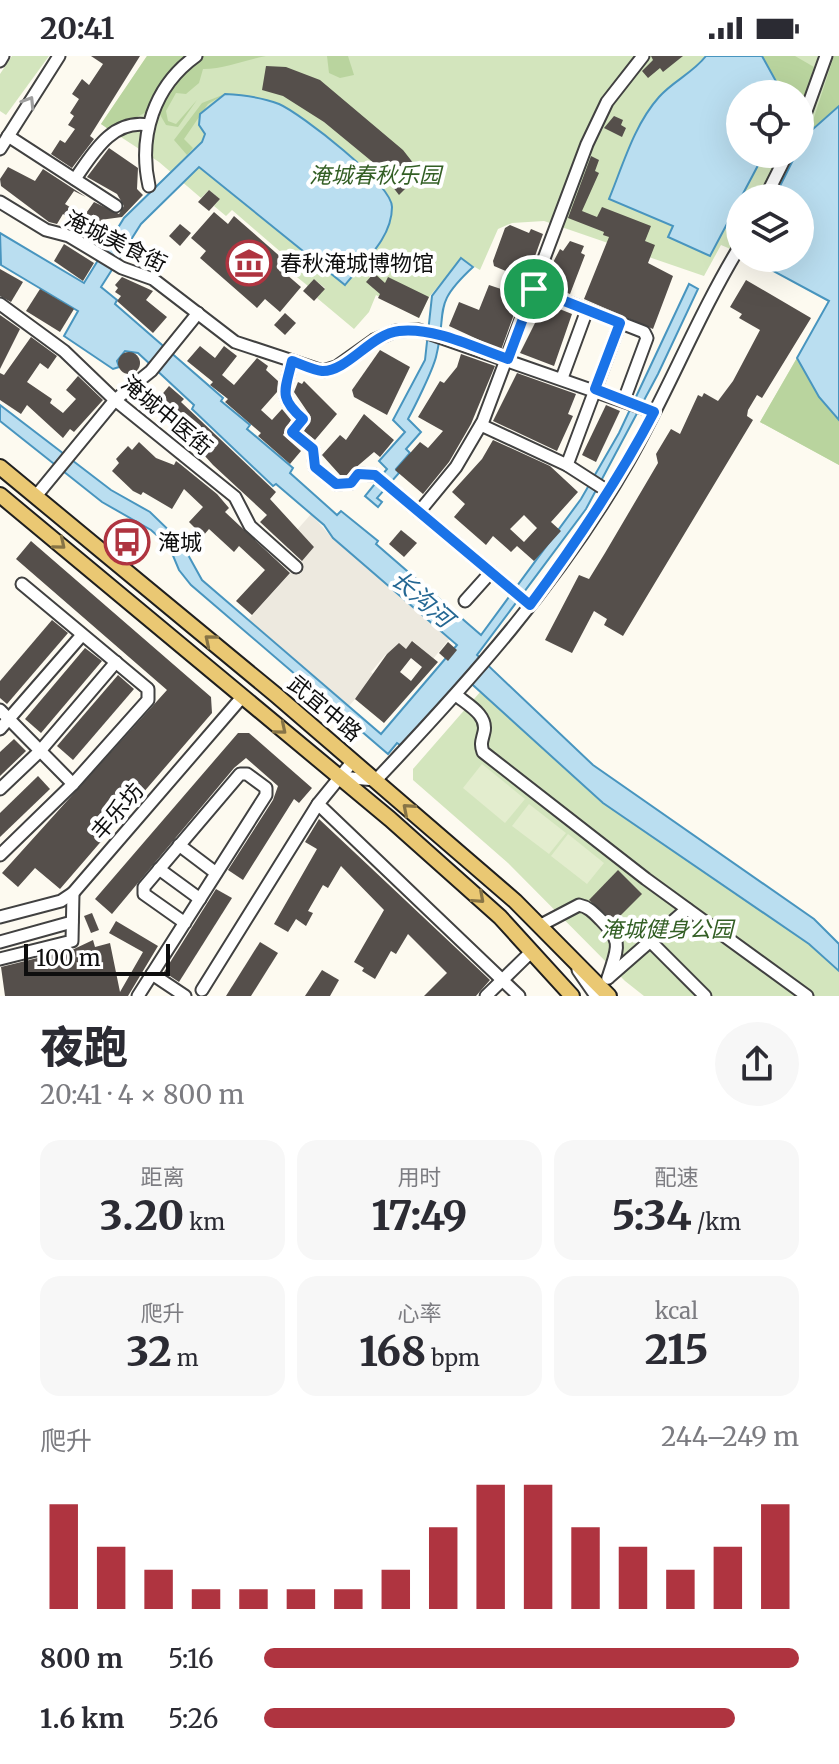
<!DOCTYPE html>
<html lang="zh">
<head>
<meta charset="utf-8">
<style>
  :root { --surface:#fff; --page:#f7f7f7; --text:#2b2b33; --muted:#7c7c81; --accent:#af3440 }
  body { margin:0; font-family:Merriweather,"Noto Sans SC",serif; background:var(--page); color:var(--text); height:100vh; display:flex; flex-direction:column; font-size:30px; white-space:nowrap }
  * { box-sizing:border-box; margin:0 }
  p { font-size:26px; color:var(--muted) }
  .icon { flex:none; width:44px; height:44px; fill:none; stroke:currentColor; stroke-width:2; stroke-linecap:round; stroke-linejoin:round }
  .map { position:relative; height:940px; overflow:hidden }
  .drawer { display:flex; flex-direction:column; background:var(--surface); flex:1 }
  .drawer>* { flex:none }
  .fabs { position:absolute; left:726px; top:24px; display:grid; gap:16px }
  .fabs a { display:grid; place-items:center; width:88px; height:88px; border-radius:50%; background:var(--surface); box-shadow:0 8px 32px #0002; font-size:40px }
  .scale { position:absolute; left:24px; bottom:20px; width:146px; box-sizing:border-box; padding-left:8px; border:4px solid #0e0e0e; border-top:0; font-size:22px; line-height:28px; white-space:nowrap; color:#0e0e0e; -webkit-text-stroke:6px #fff; paint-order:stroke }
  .pin { position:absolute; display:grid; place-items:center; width:68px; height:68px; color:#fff; margin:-34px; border:4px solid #fff; border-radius:50%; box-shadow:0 2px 8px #0007 }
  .round { display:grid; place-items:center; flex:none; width:84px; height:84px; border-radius:42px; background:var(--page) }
  .headline { display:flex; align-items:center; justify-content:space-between; height:136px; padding:0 40px }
  h1 { font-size:44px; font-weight:800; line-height:60px }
  .figures { display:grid; grid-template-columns:repeat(3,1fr); gap:12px; height:136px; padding:8px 40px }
  .figures div { display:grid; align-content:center; border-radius:20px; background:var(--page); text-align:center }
  .figures b { font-size:40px; font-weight:800 }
  .figures small { font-size:22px; font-weight:400 }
  .figures p { font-size:22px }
  .chart { height:224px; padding:16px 40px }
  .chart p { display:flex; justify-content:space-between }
  .chart svg { width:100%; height:144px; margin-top:8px; stroke:var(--accent); stroke-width:6 }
  ul { padding:0 40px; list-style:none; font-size:26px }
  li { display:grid; grid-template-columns:128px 96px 1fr; align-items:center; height:60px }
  li i { height:20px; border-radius:10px; background:var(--accent) }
  .status { display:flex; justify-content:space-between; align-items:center; height:56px; padding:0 40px; background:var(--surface); direction:ltr }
  .status svg { height:22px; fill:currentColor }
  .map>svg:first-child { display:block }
</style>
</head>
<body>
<div class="status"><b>20:41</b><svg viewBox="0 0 49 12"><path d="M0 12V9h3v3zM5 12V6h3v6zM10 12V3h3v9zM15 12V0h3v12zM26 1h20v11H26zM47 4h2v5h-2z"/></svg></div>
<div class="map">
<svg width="839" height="940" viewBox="0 0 839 940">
  <rect width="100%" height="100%" fill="#fdfaf0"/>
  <g fill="#d3e5bd" fill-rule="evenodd">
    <path d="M12 0H49L6 59 0 55V18Z"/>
    <path d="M147 0H839V409L760 366 829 246 749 202H800V142H740V197L721 189 704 220 544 165 512 167 498 173 480 214 461 203 429 241 419 262 376 239 369 256 354 273 317 242 325 232 314 223 308 230 292 217 297 210 232 154 226 160 214 150 220 143 209 134 201 142 159 106 101 68ZM740 38H800V98H740Z"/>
    <path d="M481 635 603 747 809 888 839 915V940H644L625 925 508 807 413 724V713Z"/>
  </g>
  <g fill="#b9d49e">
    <path d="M147 0H188L174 12 150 54 111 75 101 68Z"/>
    <path d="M202 0H266C244 4 225 13 203 13L199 27 186 38 176 37 166 55 168 65 176 68 197 44 178 71 166 69 159 57 166 34Z"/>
    <path d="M327 0H348L354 19 340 22 329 17Z"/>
    <path d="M762 0H795L814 11 800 54V38H783Z"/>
    <path d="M834 0H839V50L807 83Z"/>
    <path d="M225 38 208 48 184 83 193 92 187 99 174 84 202 47Z"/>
    <path d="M797 302 819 341 839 364V409L760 366Z"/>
  </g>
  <g fill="#e3edce">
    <path d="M482 708 525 743 505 767 463 732Z"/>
    <path d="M529 748 566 777 549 798 512 770Z"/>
    <path d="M568 778 604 807 587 828 551 800Z"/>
  </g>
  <path fill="#ede9df" d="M311 458 333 483 450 582 433 603 413 585 406 593 386 598 371 616 375 620 349 650 248 564 314 491 297 474Z"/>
  <g fill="#badef0" stroke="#4895bf" stroke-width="2">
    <path d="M706 0H762L783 38H740V98H764L710 200 668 181 673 170 609 143C623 109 634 69 659 41 673 25 693 17 706 0Z"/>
    <path d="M225 38C244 39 261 41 279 48 300 57 392 128 392 151 392 183 363 206 345 229L199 111 141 168 101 231 117 244 115 248 223 342 221 345 250 369 247 373 293 412 290 417 337 459 341 455 378 485 376 488 481 579 581 443 619 377 689 228 698 233 658 318 586 453 477 599 593 709 814 863 839 888V915L809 888 603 747 464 621 403 691 397 687 388 698 191 529 179 514 169 490 151 474 102 446 0 365V349L111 434 150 456 181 486 202 524 381 678 457 589 333 482 324 469 276 428 273 430 192 353 194 349 138 297 125 295 117 305 119 311 113 313 64 280 78 255 1 209 0 177 84 227 124 162 202 86 205 78 199 69 200 58Z"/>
    <path d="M839 50V364L819 341 797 302 829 245 749 202H800V142H774L796 98H800L804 81Z"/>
    <path d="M461 202 473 211C431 250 448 252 436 301 432 316 414 352 408 363L421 376 406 393 410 397 396 413 399 417 377 442 382 446 378 451 365 440 387 413 379 405 405 376 393 364 425 304 432 240Z"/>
  </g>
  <g fill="#554f4b" fill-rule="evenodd">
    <path d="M91 0H140L90 80 94 83 72 112 51 98 60 84 65 87 75 73 68 69 74 60 70 57 79 43 72 38 82 23 89 29 103 8Z"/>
    <path d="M651 0H683L663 16 660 12 648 22 642 15 653 4Z"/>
    <path d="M266 10 286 11 320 24 403 94 421 117 399 139 375 108 324 66 283 40 262 34Z"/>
    <path d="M614 60 623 64 621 69 626 72 622 81 604 72Z"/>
    <path d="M109 92 138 112 137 133 143 139 122 161 100 164 115 174 104 191 75 174 79 168 63 158 57 168 49 166 1 130 0 123 8 111 35 125 43 113 86 141 74 135 65 148 84 160 94 146 119 158 124 150 117 138 87 121Z"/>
    <path d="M591 100 599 104 595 115 599 117 582 155 597 161 602 151 651 170 645 185 655 189 648 207 673 220 653 273 584 243 609 181 603 179 604 176 568 162Z"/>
    <path d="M209 134 220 143 209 155 198 146Z"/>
    <path d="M214 156 228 168 234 160 292 211 286 218 301 231 280 256 265 243 257 252 200 202 206 195 191 182Z"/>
    <path d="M180 168 191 177 180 190 169 180Z"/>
    <path d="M510 169 529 177 531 173 543 178 501 294 449 270 459 246 479 254 489 229 501 233 508 216 494 210 493 205 505 172Z"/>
    <path d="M570 185 584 190 581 197 585 199 570 238 552 231 551 222 546 220 560 193 563 195Z"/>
    <path d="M64 188 94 207 83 225 54 205Z"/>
    <path d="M0 213 23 226 11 246 0 240Z"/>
    <path d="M374 217 385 227 388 221 429 241 419 262 378 242 380 238 366 226Z"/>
    <path d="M122 221 153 235 146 244 167 261 153 277 117 245 121 240 115 236 118 232 115 229Z"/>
    <path d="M314 223 325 233 314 245 303 235Z"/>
    <path d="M746 224 811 262 762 342 757 339 748 354 747 360 753 364 623 580 604 569 607 563 594 555 572 597 545 584 579 519 589 523 605 497 658 407 656 398 671 373 680 378 698 339 702 341 704 337 718 345 733 325 760 274 739 262 742 258 730 251Z"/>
    <path d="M40 233 74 253 60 276 26 255Z"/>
    <path d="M542 246 572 258 554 310 520 297 539 259 533 256 535 250 540 251Z"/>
    <path d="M285 257 296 267 285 279 274 269Z"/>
    <path d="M0 259 20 273 0 313Z"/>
    <path d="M31 281 57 300 48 313 40 307 27 326 52 343 50 347 63 357 76 343 66 334 78 320 103 344 74 376 70 373 63 382 27 349 21 358 0 344V317L4 319Z"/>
    <path d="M200 290 215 302 224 290 237 300 222 319 234 329 257 302 268 310 266 314 278 325 277 336 261 354 272 364 282 353 291 364 283 379 301 395 290 408 258 380 261 377 225 346 228 343 210 329 213 326 187 305Z"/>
    <path d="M380 294 410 311 387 359 354 341 352 334Z"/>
    <circle cx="129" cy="307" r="11"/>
    <path d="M461 298 495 310 471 368 449 406 423 438 395 414 420 386 428 392 443 375 418 361 440 325 444 327 457 311Z"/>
    <path d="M517 317 576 338 568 358 573 360 557 395 493 365Z"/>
    <path d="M304 325 337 358 315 384 304 375 311 361 294 336 298 326 302 328Z"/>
    <path d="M169 330 184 343 181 346 276 436 270 443 314 491 302 505 260 466 267 459 213 409 194 388 196 385 183 372 185 370 171 358 174 355 159 342Z"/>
    <path d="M606 349 620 355 596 406 582 399Z"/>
    <path d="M364 358 394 384 380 401 374 396 347 419H340L322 399 340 379 346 384Z"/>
    <path d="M493 384 550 410 578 436 551 466 561 475 534 505 517 490 511 496 493 480 486 489 454 461 465 448 452 436 482 403ZM524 459 537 472 524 486 510 473Z"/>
    <path d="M139 386 156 402 174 409 176 405 180 408 217 438 229 452 225 456 290 517 252 559 236 545 265 514 239 490 234 496 209 473 203 480 189 466 203 451 184 433 172 453 143 436 141 439 133 435 112 415 119 407 116 403 128 390 132 394Z"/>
    <path d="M401 474 417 487 404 501 389 488Z"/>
    <path d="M31 485 211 641 212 657 60 833 35 812 18 831 2 817 167 634 16 503Z"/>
    <path d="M52 564 68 577 7 648 0 642V625Z"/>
    <path d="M412 585 438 606 384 667 355 643 387 598 399 587 406 593ZM411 602 422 611 411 625 400 616Z"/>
    <path d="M448 586 457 594 448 605 439 597Z"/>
    <path d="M85 592 102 605 41 677 25 663Z"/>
    <path d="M118 619 134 633 73 704 57 690Z"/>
    <path d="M238 677H249L312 732 299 747 294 743 243 824 228 814 273 744 278 730 246 702 234 712 112 858 95 843Z"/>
    <path d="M14 683 26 695 0 720V696Z"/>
    <path d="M38 720 50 733 0 781V757Z"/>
    <path d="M319 763 490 924 476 940H424L447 917 408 878 396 898 391 895 375 923 362 915 364 912 354 906 384 854 341 810 328 832 323 829 308 855 313 857 306 870 296 863 288 876 274 868 317 793 305 786Z"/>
    <path d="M618 814 642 838 614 866 589 844Z"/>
    <path d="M216 833 232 842 179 926 164 916Z"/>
    <path d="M92 857 99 874 91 877 84 860Z"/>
    <path d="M116 865 158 890 128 940H5L1 911 74 893 93 884 95 891 110 887 120 936 143 896 109 877Z"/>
    <path d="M260 886 278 897 251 940H226Z"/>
    <path d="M322 914 339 924 330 940H305Z"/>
  </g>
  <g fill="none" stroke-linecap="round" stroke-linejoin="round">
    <g stroke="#414141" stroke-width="15">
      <g id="minor">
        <path d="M0 5 3 0"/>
        <path d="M800 72 826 0"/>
        <path d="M8 80 116 150"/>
        <path d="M0 93 59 0"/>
        <path d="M75 123C93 97 112 63 148 69"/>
        <path d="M149 130C138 80 154 30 196 0"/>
        <path d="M765 142 787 98"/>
        <path d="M0 146 46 174 69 180 122 212 153 223 235 286 323 315 336 311 374 284 396 275 419 274 654 356"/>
        <path d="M534 233 644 276 647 282 624 344"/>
        <path d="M0 248 64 295 115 344 235 441 250 470 296 511"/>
        <path d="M292 305C285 335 278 341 303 363L292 376 313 393 315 411 336 428 351 427 358 418 375 419 530 549"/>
        <path d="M562 322 587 254"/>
        <path d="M481 369 567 409 609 436"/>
        <path d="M567 409 620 267"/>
        <path d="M36 440 115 344 151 315 198 257"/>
        <path d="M419 456 456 411 483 365 587 88 607 46 643 0"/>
        <path d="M465 545 491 516"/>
        <path d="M456 639C468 649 488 659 484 676 482 685 480 687 483 696L646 823 807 940"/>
        <path d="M0 654 73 728"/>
        <path d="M0 673 82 579"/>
        <path d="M339 721 376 724C469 626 560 525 628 406 668 336 698 259 740 190"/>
        <path d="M0 733 40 695 116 606"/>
        <path d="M318 748 519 940"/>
        <path d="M179 789 216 817"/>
        <path d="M0 799 73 728 148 644V633L22 528"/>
        <path d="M159 813 200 843"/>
        <path d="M0 861 61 845 73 837 243 640"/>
        <path d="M539 870 579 849C589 851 594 857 601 864 624 887 617 892 608 922"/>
        <path d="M650 885 705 940"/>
        <path d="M0 886 72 866"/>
        <path d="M0 903 72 885 73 837"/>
        <path d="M578 914 596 940"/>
        <path d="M152 918 185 940"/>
        <path d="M608 922 687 853"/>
        <path d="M202 934 318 748 353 705"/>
        <path d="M138 940 266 739V732L247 718H240L144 831V838L185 867"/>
        <path d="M486 940 531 896"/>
      </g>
    </g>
    <g stroke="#1f1f1f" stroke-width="18">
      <g id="major">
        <path d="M0 411 276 639 515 845 609 940"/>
        <path d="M0 439 390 763 500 861 572 940"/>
      </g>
    </g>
    <use href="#minor" stroke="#fff" stroke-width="11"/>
    <use href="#major" stroke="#eac873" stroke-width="14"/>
  </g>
  <defs><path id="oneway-chevron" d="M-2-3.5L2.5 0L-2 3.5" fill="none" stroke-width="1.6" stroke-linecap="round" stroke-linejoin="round" transform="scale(2)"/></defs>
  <use stroke="#9f9f9f" href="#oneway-chevron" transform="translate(29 46) rotate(-58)"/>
  <g stroke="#877446">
    <use href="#oneway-chevron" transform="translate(60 488) rotate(40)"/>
    <use href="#oneway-chevron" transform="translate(210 584) rotate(-140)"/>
    <use href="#oneway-chevron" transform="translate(281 673) rotate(40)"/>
    <use href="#oneway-chevron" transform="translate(408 753) rotate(-139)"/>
    <use href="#oneway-chevron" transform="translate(479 842) rotate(42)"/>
  </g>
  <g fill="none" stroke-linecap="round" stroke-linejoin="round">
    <g stroke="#fff" stroke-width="16">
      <path id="route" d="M534 233 620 267 595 333 654 356C618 425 576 487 530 549L375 419 358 418 351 427 336 428 315 411 313 393 292 376 303 363C278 341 285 335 292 305 301 308 313 314 322 315 347 316 371 278 399 275 435 271 475 292 508 303Z"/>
    </g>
    <use href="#route" stroke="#1a73e8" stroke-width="10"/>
  </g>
  <defs>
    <g id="museum-ring" transform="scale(2.3)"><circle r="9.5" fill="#fff" stroke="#af3440" stroke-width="1.5"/><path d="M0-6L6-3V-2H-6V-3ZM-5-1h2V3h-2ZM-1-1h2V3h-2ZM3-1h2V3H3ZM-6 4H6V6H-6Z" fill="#af3440"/></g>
    <g id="bus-ring" transform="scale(2.3)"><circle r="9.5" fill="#fff" stroke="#af3440" stroke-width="1.5"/><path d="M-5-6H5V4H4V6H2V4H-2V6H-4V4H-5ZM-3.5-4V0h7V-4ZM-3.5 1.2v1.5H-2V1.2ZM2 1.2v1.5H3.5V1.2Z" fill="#af3440"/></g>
  </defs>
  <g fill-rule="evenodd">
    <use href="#museum-ring" x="249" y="207"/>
    <use href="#bus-ring" x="127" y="486"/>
  </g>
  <g text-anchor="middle" stroke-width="8" stroke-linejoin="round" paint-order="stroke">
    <g font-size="22" font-style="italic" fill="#335f25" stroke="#fff">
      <text x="375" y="127">淹城春秋乐园</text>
      <text x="667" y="881">淹城健身公园</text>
    </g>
    <g font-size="22" fill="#0e0e0e" stroke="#fff">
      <text transform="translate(116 185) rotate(26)" y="8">淹城美食街</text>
      <text transform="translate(167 359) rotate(40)" y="8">淹城中医街</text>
      <text transform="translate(325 652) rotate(40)" y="8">武宜中路</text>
      <text transform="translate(117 755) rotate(-49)" y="8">丰乐坊</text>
    </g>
    <g font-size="22" fill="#0e0e0e" stroke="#fff" text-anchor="start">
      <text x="280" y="215">春秋淹城博物馆</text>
      <text x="158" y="494">淹城</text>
    </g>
    <g font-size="24" font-style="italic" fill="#246793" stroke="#fff">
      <text transform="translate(422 543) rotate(41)" y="8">长沟河</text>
    </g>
  </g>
</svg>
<div class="fabs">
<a><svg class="icon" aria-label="locate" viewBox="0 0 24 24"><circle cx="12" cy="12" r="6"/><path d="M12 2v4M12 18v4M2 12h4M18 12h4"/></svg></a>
<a><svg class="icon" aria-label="layers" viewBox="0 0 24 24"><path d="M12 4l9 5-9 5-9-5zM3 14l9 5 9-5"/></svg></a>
</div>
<div class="scale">100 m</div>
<div class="pin" style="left:534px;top:233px;background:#1e9e55"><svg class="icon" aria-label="arrive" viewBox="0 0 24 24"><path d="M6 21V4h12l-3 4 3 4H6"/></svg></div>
</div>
<section class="drawer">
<div class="headline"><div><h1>夜跑</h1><p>20:41 · 4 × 800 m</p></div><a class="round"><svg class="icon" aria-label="share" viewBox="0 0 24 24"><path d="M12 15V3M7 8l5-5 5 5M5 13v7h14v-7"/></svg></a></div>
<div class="figures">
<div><p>距离</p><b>3.20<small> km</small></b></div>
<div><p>用时</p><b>17:49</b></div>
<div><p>配速</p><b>5:34<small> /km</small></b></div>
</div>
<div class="figures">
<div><p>爬升</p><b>32<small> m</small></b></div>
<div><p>心率</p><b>168<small> bpm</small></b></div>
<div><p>kcal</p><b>215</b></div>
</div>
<div class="chart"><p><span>爬升</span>244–249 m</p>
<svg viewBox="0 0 160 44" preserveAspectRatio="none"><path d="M5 44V12M15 44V25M25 44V32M35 44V38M45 44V38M55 44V38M65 44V38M75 44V32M85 44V19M95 44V6M105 44V6M115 44V19M125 44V25M135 44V32M145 44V25M155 44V12"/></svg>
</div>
<ul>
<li><b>800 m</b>5:16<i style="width:100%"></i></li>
<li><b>1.6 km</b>5:26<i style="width:88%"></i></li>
</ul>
</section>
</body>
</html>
